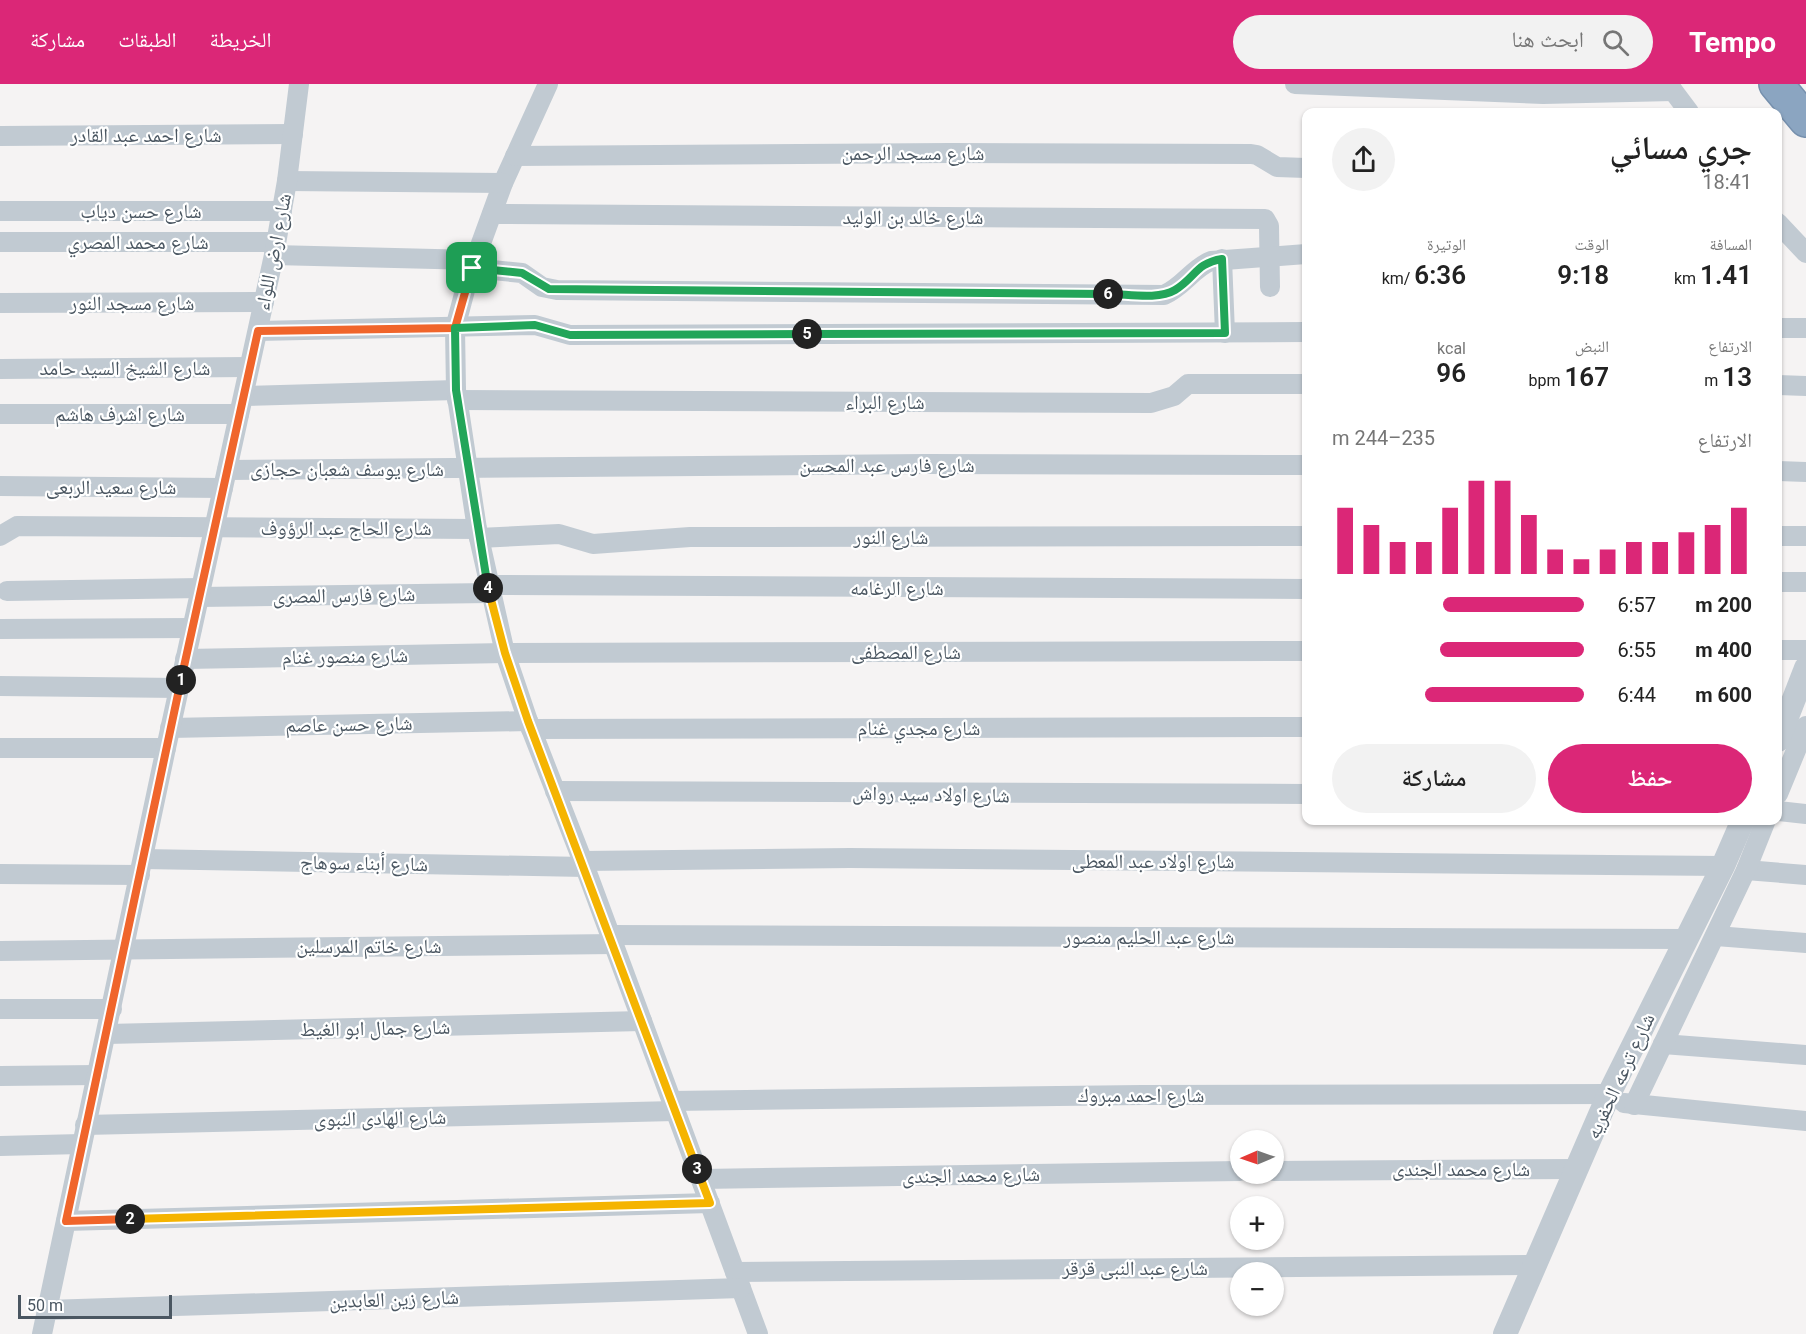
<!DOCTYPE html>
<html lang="ar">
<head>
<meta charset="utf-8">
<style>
  :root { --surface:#fff; --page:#f2f2f2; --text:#222; --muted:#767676; --accent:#db2777 }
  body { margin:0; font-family:Roboto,"Noto Naskh Arabic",sans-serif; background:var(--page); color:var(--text); direction:rtl; height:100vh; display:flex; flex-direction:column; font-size:22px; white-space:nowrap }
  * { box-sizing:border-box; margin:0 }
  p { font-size:20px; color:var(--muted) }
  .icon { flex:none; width:33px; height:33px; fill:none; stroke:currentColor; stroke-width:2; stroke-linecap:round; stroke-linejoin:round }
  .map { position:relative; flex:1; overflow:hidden; direction:ltr }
  .panel { position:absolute; left:1302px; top:24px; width:480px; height:717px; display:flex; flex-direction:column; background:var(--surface); border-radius:12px; box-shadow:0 2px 4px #0004; direction:rtl }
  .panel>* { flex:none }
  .needle { width:39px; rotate:268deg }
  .buttons { position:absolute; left:1230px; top:1046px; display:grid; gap:12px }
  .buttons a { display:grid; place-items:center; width:54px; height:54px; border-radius:50%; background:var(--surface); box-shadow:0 2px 4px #0004; font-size:30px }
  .scale { position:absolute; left:18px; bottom:15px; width:154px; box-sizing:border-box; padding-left:6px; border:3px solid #4a5661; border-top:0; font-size:16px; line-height:21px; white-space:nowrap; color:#4a5661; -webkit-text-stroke:4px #fff; paint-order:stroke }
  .pin { position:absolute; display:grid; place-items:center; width:51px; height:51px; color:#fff; margin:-26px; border-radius:12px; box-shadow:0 3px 9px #0006 }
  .km { position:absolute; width:30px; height:30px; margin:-15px; border-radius:50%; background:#222; color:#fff; font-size:16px; line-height:30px; text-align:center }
  .round { display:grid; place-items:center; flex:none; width:63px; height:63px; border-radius:32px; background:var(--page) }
  .headline { display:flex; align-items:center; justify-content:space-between; height:102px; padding:0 30px }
  h1 { font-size:33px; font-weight:600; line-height:45px }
  .figures { display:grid; grid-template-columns:repeat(3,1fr); gap:9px; height:102px; padding:6px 30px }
  .figures div { display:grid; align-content:center }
  .figures b { font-size:26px; font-weight:600 }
  .figures small { font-size:16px; font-weight:400 }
  .figures p { font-size:16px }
  .chart { height:168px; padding:12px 30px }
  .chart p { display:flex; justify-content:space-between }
  .chart svg { width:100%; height:108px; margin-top:6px; stroke:var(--accent); stroke-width:6 }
  .button { display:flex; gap:12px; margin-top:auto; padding:12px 30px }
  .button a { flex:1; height:69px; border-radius:36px; background:var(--accent); color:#fff; font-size:24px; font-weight:600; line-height:69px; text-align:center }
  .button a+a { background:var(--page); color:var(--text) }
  ul { padding:0 30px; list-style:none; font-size:20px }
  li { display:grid; grid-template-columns:96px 72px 1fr; align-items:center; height:45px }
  li i { height:15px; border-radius:8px; background:var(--accent) }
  header { display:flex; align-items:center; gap:36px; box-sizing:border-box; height:84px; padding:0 30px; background:var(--accent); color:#fff }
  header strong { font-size:28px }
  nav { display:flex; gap:33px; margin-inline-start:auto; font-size:21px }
  .search { width:420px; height:54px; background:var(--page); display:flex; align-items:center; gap:15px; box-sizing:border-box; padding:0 21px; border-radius:33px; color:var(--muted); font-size:22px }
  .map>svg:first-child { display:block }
</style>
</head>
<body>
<header>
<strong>Tempo</strong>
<div class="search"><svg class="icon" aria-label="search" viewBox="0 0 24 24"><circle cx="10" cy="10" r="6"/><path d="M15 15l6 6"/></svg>ابحث هنا</div>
<nav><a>الخريطة</a><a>الطبقات</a><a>مشاركة</a></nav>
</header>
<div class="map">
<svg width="1806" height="1250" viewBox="0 0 1806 1250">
  <rect width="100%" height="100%" fill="#f5f3f3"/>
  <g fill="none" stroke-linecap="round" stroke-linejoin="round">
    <g stroke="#7690ad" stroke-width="36">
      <path id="motorway" d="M1776 0 1806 36"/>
    </g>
    <g stroke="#c1cad2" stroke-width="20">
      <path d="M548 0 503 99 468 195 455 244 456 306 477 445 505 569 528 637 585 783 758 1250"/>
      <path d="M1295 0 1543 10 1673 7"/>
      <path d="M1668 0 1689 28"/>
      <path d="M0 52 293 50"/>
      <path d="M515 72 950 69 1251 70 1257 71 1277 83 1306 84"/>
      <path d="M287 97 503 99"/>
      <path d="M0 127H282"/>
      <path d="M492 130 1265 135 1269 142 1270 203"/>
      <path d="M1778 139 1806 169"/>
      <path d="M0 158H276"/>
      <path d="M274 171 475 176"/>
      <path d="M1222 175 1225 249"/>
      <path d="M472 184 522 189 542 203 557 206 1164 211C1183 203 1193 184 1211 177L1306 170"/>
      <path d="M0 219 264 218"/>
      <path d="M1778 244H1806"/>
      <path d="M258 247 535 241 570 251 1306 248"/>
      <path d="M0 285 249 283"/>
      <path d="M1778 301 1806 302"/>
      <path d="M244 312 456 306"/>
      <path d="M457 316 1151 319 1174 312 1188 300H1306"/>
      <path d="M0 330H239"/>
      <path d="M227 386 925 380 1306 381"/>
      <path d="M1778 387 1806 388"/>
      <path d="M0 402 223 404"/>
      <path d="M0 452 17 442 477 445"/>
      <path d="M1778 452H1806"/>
      <path d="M479 454 559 450 593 460 690 453 1306 452"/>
      <path d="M1778 498H1806"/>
      <path d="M487 501 1306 505"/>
      <path d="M7 507 201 504"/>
      <path d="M199 513 489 509"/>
      <path d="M0 545 192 544"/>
      <path d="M1778 566H1806"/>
      <path d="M185 575 505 569 1306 567"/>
      <path d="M0 602 179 604"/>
      <path d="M170 644 528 637"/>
      <path d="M531 645 1306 643"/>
      <path d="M0 664H166"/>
      <path d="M555 707 1306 710"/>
      <path d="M1778 710 1806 642"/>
      <path d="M1778 727 1806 730"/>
      <path d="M143 775 585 783"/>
      <path d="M583 777 850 774 1723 782"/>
      <path d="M1746 786 1806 791"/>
      <path d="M0 790 140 791"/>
      <path d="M610 851 1687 855"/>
      <path d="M1716 852 1806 859"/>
      <path d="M0 867 614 860"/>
      <path d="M0 925H112"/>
      <path d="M107 950 642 937"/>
      <path d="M1663 960 1806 971"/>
      <path d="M0 992 97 991"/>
      <path d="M672 1017 1142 1011 1609 1010"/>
      <path d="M1624 1019 1806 1037"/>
      <path d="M1634 1021 1746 786 1766 736"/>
      <path d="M85 1041 675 1027"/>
      <path d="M0 1062 81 1060"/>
      <path d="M1274 1087 1577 1085"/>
      <path d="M701 1095 1240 1087"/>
      <path d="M66 1137 710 1119"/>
      <path d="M735 1188 1535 1181"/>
      <path d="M47 1226 741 1204"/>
      <path d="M42 1250 166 664 274 171 287 97 299 0"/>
    </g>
    <g stroke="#c1cad2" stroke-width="24">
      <path d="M1778 656 1806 584"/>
      <path d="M1505 1250 1609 1010 1723 782 1743 736"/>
    </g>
    <use href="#motorway" stroke="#8ba5c1" stroke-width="33"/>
  </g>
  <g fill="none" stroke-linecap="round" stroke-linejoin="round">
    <g stroke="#fff" stroke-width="12">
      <path id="split-1" d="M181 596 258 247 455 244 472 184"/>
    </g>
    <g stroke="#fff" stroke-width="12">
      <path id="split-2" d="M130 1135 66 1137 181 596"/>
    </g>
    <g stroke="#fff" stroke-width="12">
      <path id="split-3" d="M130 1135 710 1119 697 1085"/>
    </g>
    <g stroke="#fff" stroke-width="12">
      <path id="split-4" d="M488 504 505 569 528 637 697 1085"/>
    </g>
    <g stroke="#fff" stroke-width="12">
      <path id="split-5" d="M488 504 456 306 455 244 535 241 570 251 807 250"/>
    </g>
    <g stroke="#fff" stroke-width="12">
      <path id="split-6" d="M807 250 1225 249 1222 175C1196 179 1195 194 1175 206 1158 216 1128 210 1108 210"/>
    </g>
    <g stroke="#fff" stroke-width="12">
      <path id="split-7" d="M472 184 522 189 549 205 1108 210"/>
    </g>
    <use href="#split-1" stroke="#f0652b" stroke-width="8"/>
    <use href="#split-2" stroke="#f0652b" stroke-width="8"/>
    <use href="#split-3" stroke="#f5b400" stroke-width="8"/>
    <use href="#split-4" stroke="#f5b400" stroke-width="8"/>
    <use href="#split-5" stroke="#22a559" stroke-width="8"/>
    <use href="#split-6" stroke="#22a559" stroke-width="8"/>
    <use href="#split-7" stroke="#22a559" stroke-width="8"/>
  </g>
  <g text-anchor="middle" stroke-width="4.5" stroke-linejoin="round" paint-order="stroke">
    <g font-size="20" fill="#4a5661" stroke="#fff">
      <text x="146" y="58">شارع احمد عبد القادر</text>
      <text x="913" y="76">شارع مسجد الرحمن</text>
      <text x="141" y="134">شارع حسن دياب</text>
      <text x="913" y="140">شارع خالد بن الوليد</text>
      <text x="138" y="165">شارع محمد المصري</text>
      <text transform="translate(273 168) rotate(-79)" y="7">شارع ارض اللواء</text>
      <text x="132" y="226">شارع مسجد النور</text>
      <text x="125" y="291">شارع الشيخ السيد حامد</text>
      <text x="885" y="325">شارع البراء</text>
      <text x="120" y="337">شارع اشرف هاشم</text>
      <text x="887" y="388">شارع فارس عبد المحسن</text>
      <text x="347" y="392">شارع يوسف شعبان حجازى</text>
      <text x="111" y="410">شارع سعيد الربعى</text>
      <text x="346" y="451">شارع الحاج عبد الرؤوف</text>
      <text x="891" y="460">شارع النور</text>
      <text x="897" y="511">شارع الرغامه</text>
      <text transform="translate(344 511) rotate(-1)" y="7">شارع فارس المصرى</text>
      <text x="906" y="575">شارع المصطفى</text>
      <text transform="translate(345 572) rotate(-1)" y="7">شارع منصور غنام</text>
      <text transform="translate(349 640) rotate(-1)" y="7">شارع حسن عاصم</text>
      <text x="919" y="651">شارع مجدي غنام</text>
      <text transform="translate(931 710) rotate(1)" y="7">شارع اولاد سيد رواش</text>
      <text x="1153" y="784">شارع اولاد عبد المعطى</text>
      <text transform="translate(364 779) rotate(1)" y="7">شارع أبناء سوهاج</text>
      <text x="1149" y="860">شارع عبد الحليم منصور</text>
      <text x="369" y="869">شارع خاتم المرسلين</text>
      <text transform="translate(375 944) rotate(-1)" y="7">شارع جمال ابو الغيط</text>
      <text transform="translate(1620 992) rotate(-65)" y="7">شارع ترعه الحفريه</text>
      <text x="1141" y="1018">شارع احمد مبروك</text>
      <text transform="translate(380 1034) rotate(-1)" y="7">شارع الهادى النبوى</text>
      <text x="1461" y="1092">شارع محمد الجندى</text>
      <text transform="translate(971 1091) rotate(-1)" y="7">شارع محمد الجندى</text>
      <text x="1135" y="1191">شارع عبد النبى قرقر</text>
      <text transform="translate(394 1215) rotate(-2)" y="7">شارع زين العابدين</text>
    </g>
  </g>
</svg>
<div class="buttons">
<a><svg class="needle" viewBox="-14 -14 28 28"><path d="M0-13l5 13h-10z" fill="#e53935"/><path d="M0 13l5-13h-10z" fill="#767676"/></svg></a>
<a>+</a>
<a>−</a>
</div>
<div class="scale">50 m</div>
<div class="pin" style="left:472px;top:184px;background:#1e9e55"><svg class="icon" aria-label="arrive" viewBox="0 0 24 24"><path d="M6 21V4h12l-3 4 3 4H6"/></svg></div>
<b class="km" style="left:181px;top:596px">1</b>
<b class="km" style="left:130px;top:1135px">2</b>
<b class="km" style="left:697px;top:1085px">3</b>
<b class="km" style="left:488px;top:504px">4</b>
<b class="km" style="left:807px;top:250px">5</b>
<b class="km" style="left:1108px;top:210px">6</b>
<section class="panel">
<div class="headline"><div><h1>جري مسائي</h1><p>18:41</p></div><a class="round"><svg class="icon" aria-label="share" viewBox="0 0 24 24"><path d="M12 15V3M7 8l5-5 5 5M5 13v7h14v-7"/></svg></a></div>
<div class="figures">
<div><p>المسافة</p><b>1.41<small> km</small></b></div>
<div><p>الوقت</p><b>9:18</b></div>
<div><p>الوتيرة</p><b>6:36<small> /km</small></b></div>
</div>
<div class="figures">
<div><p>الارتفاع</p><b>13<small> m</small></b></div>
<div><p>النبض</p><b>167<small> bpm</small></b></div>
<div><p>kcal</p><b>96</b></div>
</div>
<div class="chart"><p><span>الارتفاع</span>235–244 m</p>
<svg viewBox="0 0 160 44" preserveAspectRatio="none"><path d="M5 44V17M15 44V24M25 44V31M35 44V31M45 44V17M55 44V6M65 44V6M75 44V20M85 44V34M95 44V38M105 44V34M115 44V31M125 44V31M135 44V27M145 44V24M155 44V17"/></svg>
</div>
<ul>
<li><b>200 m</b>6:57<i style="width:56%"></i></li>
<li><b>400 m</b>6:55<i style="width:57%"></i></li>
<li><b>600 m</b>6:44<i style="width:63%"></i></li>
</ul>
<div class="button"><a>حفظ</a><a>مشاركة</a></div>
</section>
</div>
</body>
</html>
